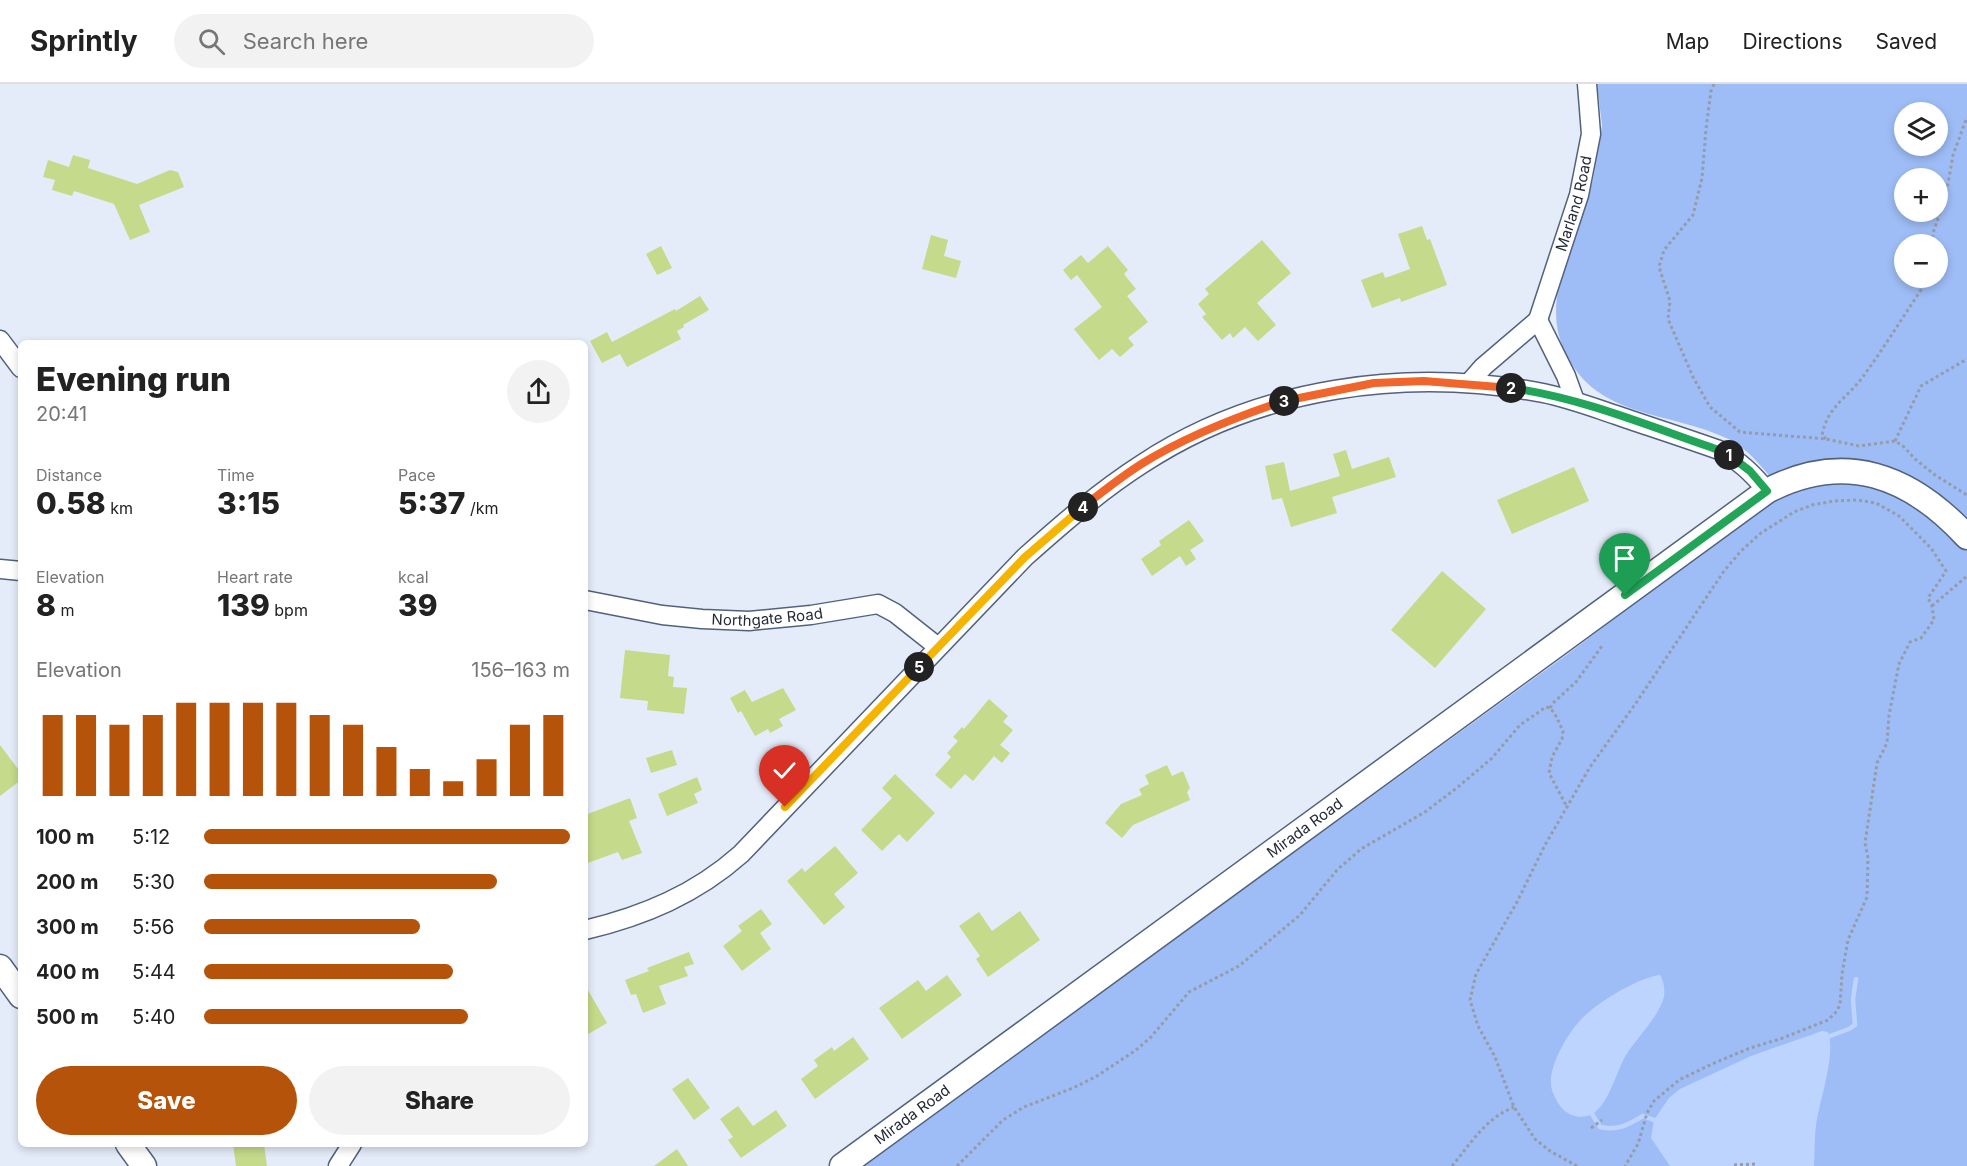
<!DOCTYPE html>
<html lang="en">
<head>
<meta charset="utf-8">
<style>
  :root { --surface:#fff; --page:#f2f2f2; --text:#222; --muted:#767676; --line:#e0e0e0; --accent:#b45309 }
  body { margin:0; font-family:Inter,sans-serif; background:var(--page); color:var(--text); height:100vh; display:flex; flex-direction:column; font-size:22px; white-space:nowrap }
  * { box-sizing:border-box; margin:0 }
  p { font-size:20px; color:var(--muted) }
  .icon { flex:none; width:33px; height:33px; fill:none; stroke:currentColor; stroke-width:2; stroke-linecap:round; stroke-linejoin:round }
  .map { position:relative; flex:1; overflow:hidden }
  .details { position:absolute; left:18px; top:256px; width:570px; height:807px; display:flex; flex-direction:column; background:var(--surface); border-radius:9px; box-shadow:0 3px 9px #0003 }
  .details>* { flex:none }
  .tools { position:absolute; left:1894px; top:18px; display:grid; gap:12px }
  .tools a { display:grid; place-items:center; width:54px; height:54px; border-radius:50%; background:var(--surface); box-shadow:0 3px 9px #0003; font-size:30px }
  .pin { position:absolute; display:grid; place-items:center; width:51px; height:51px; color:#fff; margin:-62px -26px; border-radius:50% 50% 50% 0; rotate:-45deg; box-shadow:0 0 6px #0007 }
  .pin .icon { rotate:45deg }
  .km { position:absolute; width:30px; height:30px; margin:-15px; border-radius:50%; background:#222; color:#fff; font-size:16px; line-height:30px; text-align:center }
  .round { display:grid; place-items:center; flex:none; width:63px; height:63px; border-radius:32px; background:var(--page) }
  .overview { display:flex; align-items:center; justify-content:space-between; height:102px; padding:0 18px }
  h1 { font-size:33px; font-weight:800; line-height:45px }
  .stats { display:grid; grid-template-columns:repeat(3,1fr); gap:9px; height:102px; padding:6px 18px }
  .stats div { display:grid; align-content:center }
  .stats b { font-size:30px; font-weight:800 }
  .stats small { font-size:16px; font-weight:400 }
  .stats p { font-size:16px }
  .chart { height:168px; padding:12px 18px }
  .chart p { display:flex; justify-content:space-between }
  .chart svg { width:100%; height:108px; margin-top:6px; stroke:var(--accent); stroke-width:6 }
  .action { display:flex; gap:12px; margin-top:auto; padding:12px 18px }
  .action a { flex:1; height:69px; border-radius:36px; background:var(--accent); color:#fff; font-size:24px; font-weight:800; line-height:69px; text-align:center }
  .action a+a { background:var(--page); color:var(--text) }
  ul { padding:0 18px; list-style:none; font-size:20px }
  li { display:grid; grid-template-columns:96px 72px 1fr; align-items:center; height:45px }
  li i { height:15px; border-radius:8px; background:var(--accent) }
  header { display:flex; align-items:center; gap:36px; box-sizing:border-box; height:84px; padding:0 30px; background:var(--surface); border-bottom:2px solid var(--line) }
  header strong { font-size:28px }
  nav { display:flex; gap:33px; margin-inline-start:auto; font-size:21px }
  .search { width:420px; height:54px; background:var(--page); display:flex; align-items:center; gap:15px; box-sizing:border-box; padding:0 21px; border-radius:33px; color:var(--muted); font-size:22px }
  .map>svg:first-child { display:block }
</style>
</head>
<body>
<header>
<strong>Sprintly</strong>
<div class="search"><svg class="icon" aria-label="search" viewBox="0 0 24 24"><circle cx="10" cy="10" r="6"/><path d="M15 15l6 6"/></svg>Search here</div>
<nav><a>Map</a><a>Directions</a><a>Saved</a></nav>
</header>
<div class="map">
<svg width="1967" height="1082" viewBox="0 0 1967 1082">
  <rect width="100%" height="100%" fill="#e5ecf9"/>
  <path fill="#9ebdf6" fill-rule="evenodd" d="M1597 0H1967V1082H863L1569 569 1782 408C1766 388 1750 365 1726 354 1674 329 1602 334 1570 277 1554 251 1554 228 1559 198L1593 96 1602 41ZM1905 28H1938V62H1905ZM1905 94H1938V128H1905ZM1905 160H1938V194H1905Z"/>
  <g fill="#bdd5fe">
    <path d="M1660 891C1664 897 1665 906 1664 913 1659 932 1637 954 1626 971 1614 990 1606 1040 1575 1032 1562 1029 1556 1017 1552 1006 1546 987 1565 954 1578 939 1591 922 1638 893 1660 891Z"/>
    <path d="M1822 947 1828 948C1836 967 1821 1013 1817 1035 1814 1050 1815 1067 1814 1082H1670L1651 1054 1654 1036 1669 1014 1680 1005 1751 972Z"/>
  </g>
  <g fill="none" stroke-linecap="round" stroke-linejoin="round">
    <g stroke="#bdd5fe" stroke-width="4.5">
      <path d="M1830 952 1849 945 1855 941 1853 915 1856 895"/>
      <path d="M1592 1030 1600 1043C1617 1047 1628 1041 1643 1032L1654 1036"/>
    </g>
  </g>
  <g fill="#c5da8b">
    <path d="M73 71 90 76 88 84 137 100 170 86 178 88 184 103 139 121 150 148 130 156 114 120 74 107 72 112 52 106 55 96 43 93 48 76 69 83Z"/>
    <path d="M1422 142 1427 156 1430 155 1447 201 1401 218 1400 214 1372 224 1361 196 1383 188 1385 194 1410 185 1398 150Z"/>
    <path d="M931 151 948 156 944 172 961 177 956 194 922 185Z"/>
    <path d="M1262 156 1291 189 1257 219 1276 241 1258 257 1245 243 1233 254 1230 249 1222 256 1202 233 1206 230 1198 220 1209 210 1205 205Z"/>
    <path d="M661 162 672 184 657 191 646 170Z"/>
    <path d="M1108 162 1128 186 1124 190 1136 205 1127 212 1148 238 1128 254 1134 261 1120 273 1112 265 1099 276 1074 245 1102 223 1077 191 1071 196 1063 186 1081 171 1088 179Z"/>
    <path d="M700 212 709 226 683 241 684 243 677 247 681 255 627 283 620 270 602 279 590 257 607 248 612 258 675 225 676 227Z"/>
    <path d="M1346 366 1352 385 1389 373 1396 393 1332 413 1337 429 1291 443 1282 414 1272 416 1265 382 1284 378 1290 407 1340 392 1333 370Z"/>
    <path d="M1574 383 1589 417 1512 450 1497 416Z"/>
    <path d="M1189 436 1204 457 1190 466 1196 475 1186 482 1180 472 1152 492 1141 475 1161 461 1159 457Z"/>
    <path d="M1442 487 1486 525 1435 584 1391 546Z"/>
    <path d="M625 566 670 571 668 592 674 593 673 603 687 604 684 630 647 626 648 617 620 614Z"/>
    <path d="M783 604 796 626 779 635 783 642 770 649 768 645 755 652 741 627 738 629 730 614 745 606 752 618Z"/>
    <path d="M989 615 1008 632 1003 638 1013 646 1000 661 1010 669 1002 679 994 672 973 697 965 690 951 705 935 691 951 673 947 669 958 657 953 653 962 643 964 645Z"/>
    <path d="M0 661 21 689V696L0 712Z"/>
    <path d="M672 666 677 681 651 689 646 674Z"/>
    <path d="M1167 681 1172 692 1183 687 1190 704 1187 708 1190 716 1133 741 1122 754 1105 739 1121 720 1142 711 1139 705 1149 700 1145 691Z"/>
    <path d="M895 690 935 729 907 758 899 750 882 767 861 746 892 714 882 704Z"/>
    <path d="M697 693 702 706 694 710 698 719 667 732 658 710Z"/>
    <path d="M630 714 637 734 629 737 642 769 622 776 618 768 585 780V731Z"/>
    <path d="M835 762 858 789 834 810 845 823 824 841 787 797 802 784 805 788Z"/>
    <path d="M761 825 772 840 760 849 771 865 742 887 723 862 742 847 738 842Z"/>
    <path d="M1020 827 1040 856 988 893 976 875 980 872 959 842 979 828 992 847Z"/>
    <path d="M689 868 694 880 684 883 688 892 659 902 666 920 643 929 636 910 631 911 625 896 649 887 647 884Z"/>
    <path d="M947 891 962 911 902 955 879 924 918 896 926 907Z"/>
    <path d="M585 901 607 939 585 952Z"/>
    <path d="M853 953 869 975 815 1015 801 995 818 982 814 976 832 963 834 967Z"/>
    <path d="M688 994 710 1024 694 1036 672 1005Z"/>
    <path d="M738 1022 753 1042 776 1026 787 1042 741 1074 728 1056 733 1053 720 1035Z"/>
    <path d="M233 1060H264L267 1082H236Z"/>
    <path d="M677 1065 688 1082H654Z"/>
  </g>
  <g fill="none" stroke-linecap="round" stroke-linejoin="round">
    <g stroke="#52627d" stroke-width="21">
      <g id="street">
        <path id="s1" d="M1538 236 1579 111 1591 50 1587 0"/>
        <path d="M1538 236 1566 292 1575 317"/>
        <path d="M0 256 21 284"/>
        <path d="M1469 299 1483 283 1538 236"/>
        <path d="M0 485 21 487"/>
        <path id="s2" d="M585 516 662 531 702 535 749 537 811 531 878 520 895 529 938 563"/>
        <path d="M585 846C644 832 696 810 741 770L1025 473C1062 440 1100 407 1142 380 1259 303 1406 283 1543 309 1568 314 1592 323 1616 331 1651 343 1685 354 1719 366 1740 377 1753 390 1767 407"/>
        <path d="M338 1082 352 1060"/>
      </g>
    </g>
    <g stroke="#52627d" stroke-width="27">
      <g id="secondary">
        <path d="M0 883 21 912"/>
        <path d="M128 1060 144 1082"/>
        <path id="s3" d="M842 1082 1767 407C1845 366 1911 392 1967 453"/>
      </g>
    </g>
    <g stroke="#959ba8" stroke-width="3" stroke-dasharray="3 3" stroke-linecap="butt">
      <path d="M1714 0 1711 7 1706 45 1702 94 1693 131 1664 166 1659 183 1670 217 1668 235 1693 293 1710 323 1740 348 1826 355 1859 362 1895 357 1903 362 1915 375 1935 391 1967 411"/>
      <path d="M1932 160 1933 149 1946 111 1953 71 1967 33"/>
      <path d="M1826 355 1822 351C1828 322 1846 315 1862 294 1884 264 1904 231 1925 200L1926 194"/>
      <path d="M1895 357 1921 302 1967 275"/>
      <path d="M1932 522 1966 493"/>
      <path d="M1550 624 1553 619 1576 598 1602 562"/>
      <path d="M1591 1044 1602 1036"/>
      <path d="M1734 1081 1756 1080"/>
      <path d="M957 1082 1003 1036 1024 1023 1073 1004 1097 992 1136 966 1151 953 1189 908 1239 882 1300 831 1337 786 1361 765 1425 728 1458 703 1492 674 1520 641 1546 623 1550 624 1555 630 1563 647 1562 655 1552 673 1549 689 1567 723"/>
      <path d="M1452 1082C1471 1059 1486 1034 1514 1023"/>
      <path d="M1577 1082 1550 1067 1535 1055 1514 1023 1495 973 1478 942 1470 916 1476 890 1517 818 1545 761 1590 683 1636 619 1724 487 1741 467 1761 449 1794 428 1812 421 1834 417 1857 416 1876 419 1899 432 1931 464 1946 487 1928 514 1932 522 1934 536 1921 554 1910 558 1899 580 1889 631 1887 659 1877 679 1865 759 1868 774 1867 813 1848 856 1842 890 1840 921 1836 928 1828 936 1780 955 1750 964 1712 980 1679 996 1654 1017 1647 1029 1638 1060 1625 1082"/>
    </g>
    <use href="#street" stroke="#fff" stroke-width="18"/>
    <use href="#secondary" stroke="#fff" stroke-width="24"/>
  </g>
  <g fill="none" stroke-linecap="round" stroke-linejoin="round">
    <g stroke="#fff" stroke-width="12">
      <path id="split-1" d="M1625 511 1767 407 1750 387 1729 371"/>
    </g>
    <g stroke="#fff" stroke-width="12">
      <path id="split-2" d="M1511 304C1583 314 1651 343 1719 366L1729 371"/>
    </g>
    <g stroke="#fff" stroke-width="12">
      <path id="split-3" d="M1284 317 1374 299 1424 297 1511 304"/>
    </g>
    <g stroke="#fff" stroke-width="12">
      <path id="split-4" d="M1083 423C1102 408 1122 392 1143 379 1187 352 1236 333 1284 317"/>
    </g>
    <g stroke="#fff" stroke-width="12">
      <path id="split-5" d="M919 583 1025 473 1083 423"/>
    </g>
    <g stroke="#fff" stroke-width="12">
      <path id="split-6" d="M785 723 919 583"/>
    </g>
    <use href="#split-1" stroke="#22a559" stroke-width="8"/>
    <use href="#split-2" stroke="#22a559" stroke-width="8"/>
    <use href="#split-3" stroke="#f0652b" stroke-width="8"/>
    <use href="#split-4" stroke="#f0652b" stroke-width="8"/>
    <use href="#split-5" stroke="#f5b400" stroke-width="8"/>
    <use href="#split-6" stroke="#f5b400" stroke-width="8"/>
  </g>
  <g text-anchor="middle" stroke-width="5" stroke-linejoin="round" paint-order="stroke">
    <g font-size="15" fill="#242a36" stroke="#e5ecf9">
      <text dy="5" stroke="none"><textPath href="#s1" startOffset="122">Marland Road</textPath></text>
      <text dy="5" stroke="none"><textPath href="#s2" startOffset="184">Northgate Road</textPath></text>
      <text dy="5" stroke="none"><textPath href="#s3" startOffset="573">Mirada Road</textPath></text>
      <text dy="5" stroke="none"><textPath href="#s3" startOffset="87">Mirada Road</textPath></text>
    </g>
  </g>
</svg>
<div class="tools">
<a><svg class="icon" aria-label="layers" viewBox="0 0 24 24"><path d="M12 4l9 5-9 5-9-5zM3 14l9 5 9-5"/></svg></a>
<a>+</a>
<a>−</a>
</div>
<div class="pin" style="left:1625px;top:511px;background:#1e9e55"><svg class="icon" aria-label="arrive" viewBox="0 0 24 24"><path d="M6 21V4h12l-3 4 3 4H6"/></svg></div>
<div class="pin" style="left:785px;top:723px;background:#d93025"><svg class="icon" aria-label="check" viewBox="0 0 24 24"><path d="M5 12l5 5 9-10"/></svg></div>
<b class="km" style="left:1729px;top:371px">1</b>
<b class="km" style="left:1511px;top:304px">2</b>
<b class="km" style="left:1284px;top:317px">3</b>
<b class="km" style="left:1083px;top:423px">4</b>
<b class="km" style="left:919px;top:583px">5</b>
<section class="details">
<div class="overview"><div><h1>Evening run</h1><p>20:41</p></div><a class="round"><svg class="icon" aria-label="share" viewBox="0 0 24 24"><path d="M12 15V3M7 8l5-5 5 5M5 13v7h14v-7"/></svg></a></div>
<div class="stats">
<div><p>Distance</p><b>0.58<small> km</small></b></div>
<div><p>Time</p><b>3:15</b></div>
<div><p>Pace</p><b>5:37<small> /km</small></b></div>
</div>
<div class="stats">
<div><p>Elevation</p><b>8<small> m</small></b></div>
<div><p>Heart rate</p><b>139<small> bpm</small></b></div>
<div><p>kcal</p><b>39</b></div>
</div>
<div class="chart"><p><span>Elevation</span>156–163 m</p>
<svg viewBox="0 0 160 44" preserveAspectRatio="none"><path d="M5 44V11M15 44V11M25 44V15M35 44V11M45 44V6M55 44V6M65 44V6M75 44V6M85 44V11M95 44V15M105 44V24M115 44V33M125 44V38M135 44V29M145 44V15M155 44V11"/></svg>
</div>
<ul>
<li><b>100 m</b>5:12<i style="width:100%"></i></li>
<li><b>200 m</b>5:30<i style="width:80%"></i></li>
<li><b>300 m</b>5:56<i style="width:59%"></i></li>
<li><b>400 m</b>5:44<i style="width:68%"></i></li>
<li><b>500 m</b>5:40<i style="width:72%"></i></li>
</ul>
<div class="action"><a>Save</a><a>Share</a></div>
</section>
</div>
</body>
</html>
